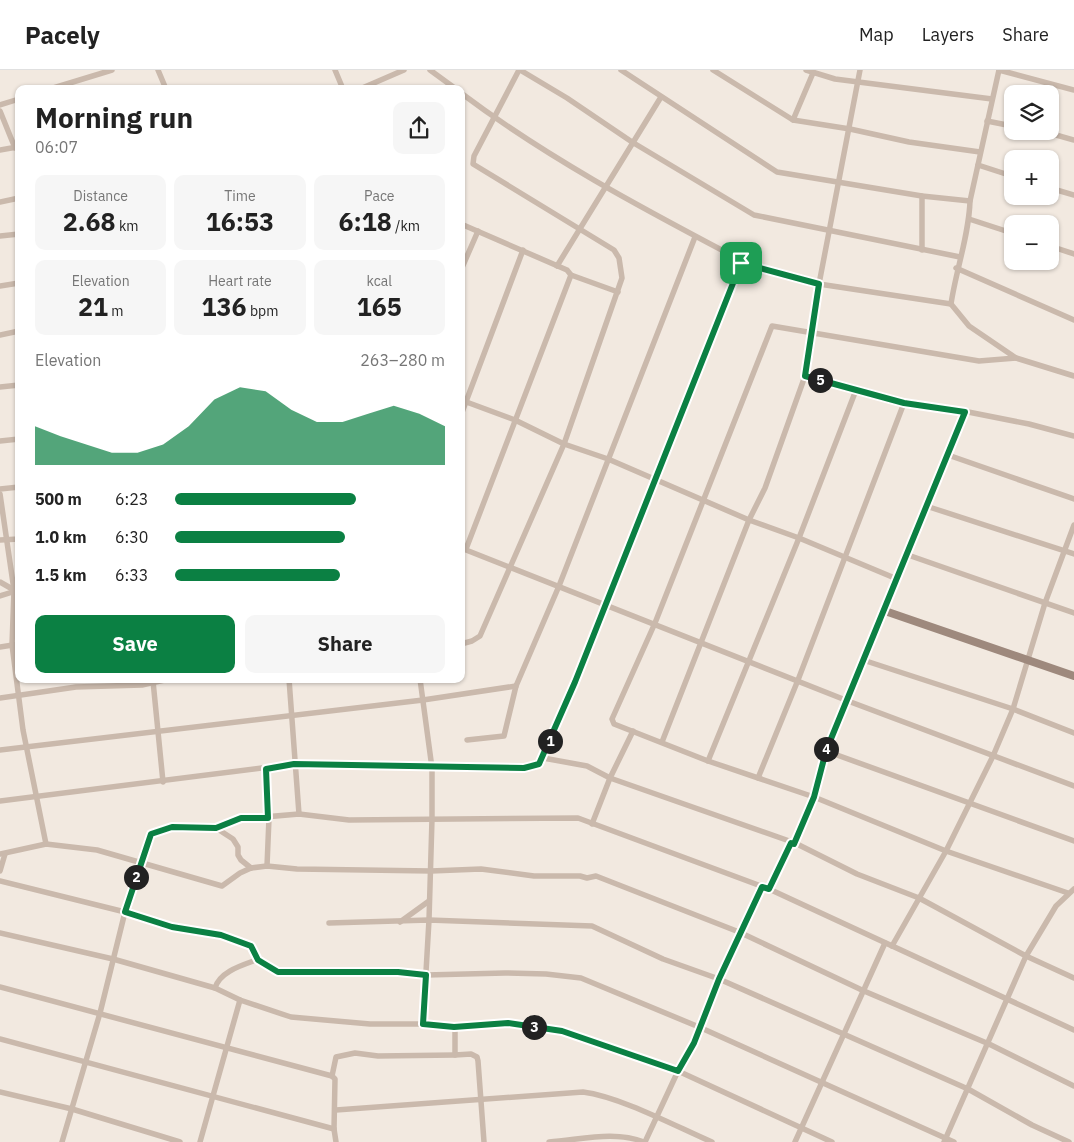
<!DOCTYPE html>
<html lang="en">
<head>
<meta charset="utf-8">
<style>
  :root { --surface:#fff; --page:#f6f6f6; --text:#222; --muted:#767676; --line:#e0e0e0; --accent:#0b8043 }
  body { margin:0; font-family:"IBM Plex Sans",sans-serif; background:var(--page); color:var(--text); height:100vh; display:flex; flex-direction:column; font-size:19px; white-space:nowrap }
  * { box-sizing:border-box; margin:0 }
  p { font-size:16px; color:var(--muted) }
  .icon { flex:none; width:28px; height:28px; fill:none; stroke:currentColor; stroke-width:2; stroke-linecap:round; stroke-linejoin:round }
  .map { position:relative; flex:1; overflow:hidden }
  .drawer { position:absolute; left:15px; top:15px; width:450px; height:598px; display:flex; flex-direction:column; background:var(--surface); border-radius:10px; box-shadow:0 1px 4px #0004 }
  .drawer>* { flex:none }
  .buttons { position:absolute; left:1004px; top:15px; display:grid; gap:10px }
  .buttons a { display:grid; place-items:center; width:55px; height:55px; border-radius:10px; background:var(--surface); box-shadow:0 1px 4px #0004; font-size:25px }
  .pin { position:absolute; display:grid; place-items:center; width:42px; height:42px; color:#fff; margin:-21px; border-radius:10px; box-shadow:0 2px 8px #0006 }
  .km { position:absolute; width:25px; height:25px; margin:-12px; border-radius:50%; background:#222; color:#fff; font-size:14px; line-height:25px; text-align:center }
  .round { display:grid; place-items:center; flex:none; width:52px; height:52px; border-radius:10px; background:var(--page) }
  .overview { display:flex; align-items:center; justify-content:space-between; height:85px; padding:0 20px }
  h1 { font-size:28px; font-weight:700; line-height:38px }
  .metrics { display:grid; grid-template-columns:repeat(3,1fr); gap:8px; height:85px; padding:5px 20px }
  .metrics div { display:grid; align-content:center; border-radius:10px; background:var(--page); text-align:center }
  .metrics b { font-size:25px; font-weight:700 }
  .metrics small { font-size:14px; font-weight:400 }
  .metrics p { font-size:14px }
  .chart { height:140px; padding:10px 20px }
  .chart p { display:flex; justify-content:space-between }
  .chart svg { width:100%; height:90px; margin-top:5px; fill:var(--accent); opacity:.7 }
  .button { display:flex; gap:10px; margin-top:auto; padding:10px 20px }
  .button a { flex:1; height:58px; border-radius:10px; background:var(--accent); color:#fff; font-size:20px; font-weight:700; line-height:58px; text-align:center }
  .button a+a { background:var(--page); color:var(--text) }
  ul { padding:0 20px; list-style:none; font-size:16px }
  li { display:grid; grid-template-columns:80px 60px 1fr; align-items:center; height:38px }
  li i { height:12px; border-radius:6px; background:var(--accent) }
  header { display:flex; align-items:center; gap:30px; box-sizing:border-box; height:70px; padding:0 25px; background:var(--surface); border-bottom:1px solid var(--line) }
  header strong { font-size:24px }
  nav { display:flex; gap:28px; margin-inline-start:auto; font-size:18px }
  .map>svg:first-child { display:block }
</style>
</head>
<body>
<header>
<strong>Pacely</strong>
<nav><a>Map</a><a>Layers</a><a>Share</a></nav>
</header>
<div class="map">
<svg width="1074" height="1072" viewBox="0 0 1074 1072">
  <rect width="100%" height="100%" fill="#f2e9e0"/>
  <g fill="none" stroke-linecap="round" stroke-linejoin="round">
    <g stroke="#cab9ac" stroke-width="5.5">
      <path d="M158 0 166 19"/>
      <path d="M335 0 343 19"/>
      <path d="M430 0 456 19"/>
      <path d="M520 0 567 28 632 72 754 145 960 187"/>
      <path d="M621 0 777 102 922 126 970 131"/>
      <path d="M713 0 793 50 850 59 909 72 980 82"/>
      <path d="M806 0 835 9 992 29"/>
      <path d="M999 0 970 131C969 165 956 200 951 234L969 256 1016 288 1074 306"/>
      <path d="M999 0 1074 20"/>
      <path d="M50 19 112 0"/>
      <path d="M360 19 404 0"/>
      <path d="M461 23C546 87 640 137 733 186L741 193 819 214 951 234"/>
      <path d="M0 35 19 29"/>
      <path d="M0 41 15 78"/>
      <path d="M793 50 813 3"/>
      <path d="M987 51 1012 56"/>
      <path d="M1042 61 1074 70"/>
      <path d="M0 80 17 77"/>
      <path d="M978 95 1012 106"/>
      <path d="M1050 118 1074 125"/>
      <path d="M922 126V180"/>
      <path d="M0 132 19 128"/>
      <path d="M969 149 1012 163"/>
      <path d="M461 154 567 200 571 205 618 222"/>
      <path d="M0 166 19 164"/>
      <path d="M1050 176 1074 184"/>
      <path d="M557 196 661 27"/>
      <path d="M956 198 1074 250"/>
      <path d="M461 200 478 161"/>
      <path d="M0 216 19 213"/>
      <path d="M0 265 19 261"/>
      <path d="M1016 288 979 291 772 256 655 553 612 649 614 654 708 691 814 727 946 781 1068 823"/>
      <path d="M805 306 904 333 943 337 1029 354 1074 366"/>
      <path d="M0 317 19 315"/>
      <path d="M461 330 515 350 564 374 608 389 749 450 799 468 897 509"/>
      <path d="M461 345 523 180"/>
      <path d="M0 371 19 369"/>
      <path d="M948 385 1074 429"/>
      <path d="M0 419 19 417"/>
      <path d="M0 424 14 520 12 575 23 660 46 774"/>
      <path d="M926 436 1074 484"/>
      <path d="M0 470 19 469"/>
      <path d="M461 478 848 631 1074 716"/>
      <path d="M466 479 571 205"/>
      <path d="M908 485 1074 543"/>
      <path d="M0 512 14 520"/>
      <path d="M0 526 19 520"/>
      <path d="M461 574 472 571 480 566 564 374 622 208 619 188 614 180 473 94 474 86 519 0"/>
      <path d="M0 577 19 574"/>
      <path d="M863 590 1013 639 1074 663"/>
      <path d="M289 609 299 744"/>
      <path d="M420 609 432 698V749L429 850 423 954"/>
      <path d="M153 611 163 712"/>
      <path d="M0 628 76 617 142 615 169 609"/>
      <path d="M467 670 504 666 516 616 559 516 695 167"/>
      <path d="M662 672 749 450 765 418 805 306 819 214 860 0"/>
      <path d="M0 680 423 630 516 616"/>
      <path d="M826 681 1074 771"/>
      <path d="M543 688 741 193"/>
      <path d="M708 691 799 468 856 320"/>
      <path d="M266 699 269 748 267 796"/>
      <path d="M758 708 798 610 904 333"/>
      <path d="M0 731 293 694 524 698 539 694 543 688 587 696 610 708 795 773 857 804 919 828 1026 886 1074 908"/>
      <path d="M592 754 610 708 633 661"/>
      <path d="M216 758 233 769 238 777V785L241 790 251 798"/>
      <path d="M795 773 814 727 826 681 965 341"/>
      <path d="M0 784 46 774 97 780 222 816 240 803 251 798 267 796 297 799 431 801 481 799 534 806H580L587 808 596 806 739 862 864 921 989 974 1074 1016"/>
      <path d="M0 801 5 784"/>
      <path d="M0 811 125 842 172 857 221 865 251 876 259 889"/>
      <path d="M769 819 791 773"/>
      <path d="M400 852 429 831"/>
      <path d="M329 853 429 850 592 856 663 889 719 909 968 1019 1032 1055 1069 1072"/>
      <path d="M0 863 113 889 215 918 240 930 291 947 370 954H423L455 957 508 953 572 963 678 1001 832 1072"/>
      <path d="M892 876 946 781 993 686 1013 639 1045 533 1074 455"/>
      <path d="M0 917 332 1006"/>
      <path d="M215 918C220 901 243 895 259 889L278 902H398L426 905 505 903 546 904 581 908 699 957 954 1072"/>
      <path d="M455 957V985L471 984 477 987 478 991 484 1072"/>
      <path d="M0 969 334 1059"/>
      <path d="M0 1022 72 1039 180 1072"/>
      <path d="M336 1040 583 1022C621 1027 675 1056 712 1072"/>
      <path d="M62 1072 100 943 125 842 148 769 151 764 171 757 216 758 241 749 299 744 349 750 578 748 769 819 1074 960"/>
      <path d="M200 1072 240 930"/>
      <path d="M336 1072 334 1059 335 1009 332 1006 336 987 355 983 378 986 455 985"/>
      <path d="M549 1072C580 1070 614 1060 644 1072"/>
      <path d="M645 1072 678 1001 694 973 719 909 762 817"/>
      <path d="M795 1072 885 873"/>
      <path d="M944 1072 1026 886 1056 836 1074 819"/>
    </g>
    <path stroke="#9e897d" stroke-width="8" d="M885 541 1074 606"/>
  </g>
  <g fill="none" stroke-linecap="round" stroke-linejoin="round">
    <g stroke="#fff" stroke-width="10">
      <path id="route" d="M741 193 819 214 805 306 904 333 965 342 826 681 814 727 794 774 791 773 769 819 762 817 719 909 694 973 678 1001 562 961 508 953 454 957 423 954 426 905 398 902H278L258 890 251 876 221 865 172 857 125 842 151 764 172 757 216 758 241 748H268L266 699 294 694 524 698 539 694 575 612Z"/>
    </g>
    <use href="#route" stroke="#0b8043" stroke-width="6"/>
  </g>
</svg>
<div class="buttons">
<a><svg class="icon" aria-label="layers" viewBox="0 0 24 24"><path d="M12 4l9 5-9 5-9-5zM3 14l9 5 9-5"/></svg></a>
<a>+</a>
<a>−</a>
</div>
<div class="pin" style="left:741px;top:193px;background:#1e9e55"><svg class="icon" aria-label="arrive" viewBox="0 0 24 24"><path d="M6 21V4h12l-3 4 3 4H6"/></svg></div>
<b class="km" style="left:550px;top:671px">1</b>
<b class="km" style="left:136px;top:807px">2</b>
<b class="km" style="left:534px;top:957px">3</b>
<b class="km" style="left:826px;top:679px">4</b>
<b class="km" style="left:820px;top:310px">5</b>
<section class="drawer">
<div class="overview"><div><h1>Morning run</h1><p>06:07</p></div><a class="round"><svg class="icon" aria-label="share" viewBox="0 0 24 24"><path d="M12 15V3M7 8l5-5 5 5M5 13v7h14v-7"/></svg></a></div>
<div class="metrics">
<div><p>Distance</p><b>2.68<small> km</small></b></div>
<div><p>Time</p><b>16:53</b></div>
<div><p>Pace</p><b>6:18<small> /km</small></b></div>
</div>
<div class="metrics">
<div><p>Elevation</p><b>21<small> m</small></b></div>
<div><p>Heart rate</p><b>136<small> bpm</small></b></div>
<div><p>kcal</p><b>165</b></div>
</div>
<div class="chart"><p><span>Elevation</span>263–280 m</p>
<svg viewBox="0 0 160 44" preserveAspectRatio="none"><path d="M0 44V25L10 30L20 34L30 38L40 38L50 34L60 25L70 12L80 6L90 8L100 17L110 23L120 23L130 19L140 15L150 19L160 25V44z"/></svg>
</div>
<ul>
<li><b>500 m</b>6:23<i style="width:67%"></i></li>
<li><b>1.0 km</b>6:30<i style="width:63%"></i></li>
<li><b>1.5 km</b>6:33<i style="width:61%"></i></li>
</ul>
<div class="button"><a>Save</a><a>Share</a></div>
</section>
</div>
</body>
</html>
